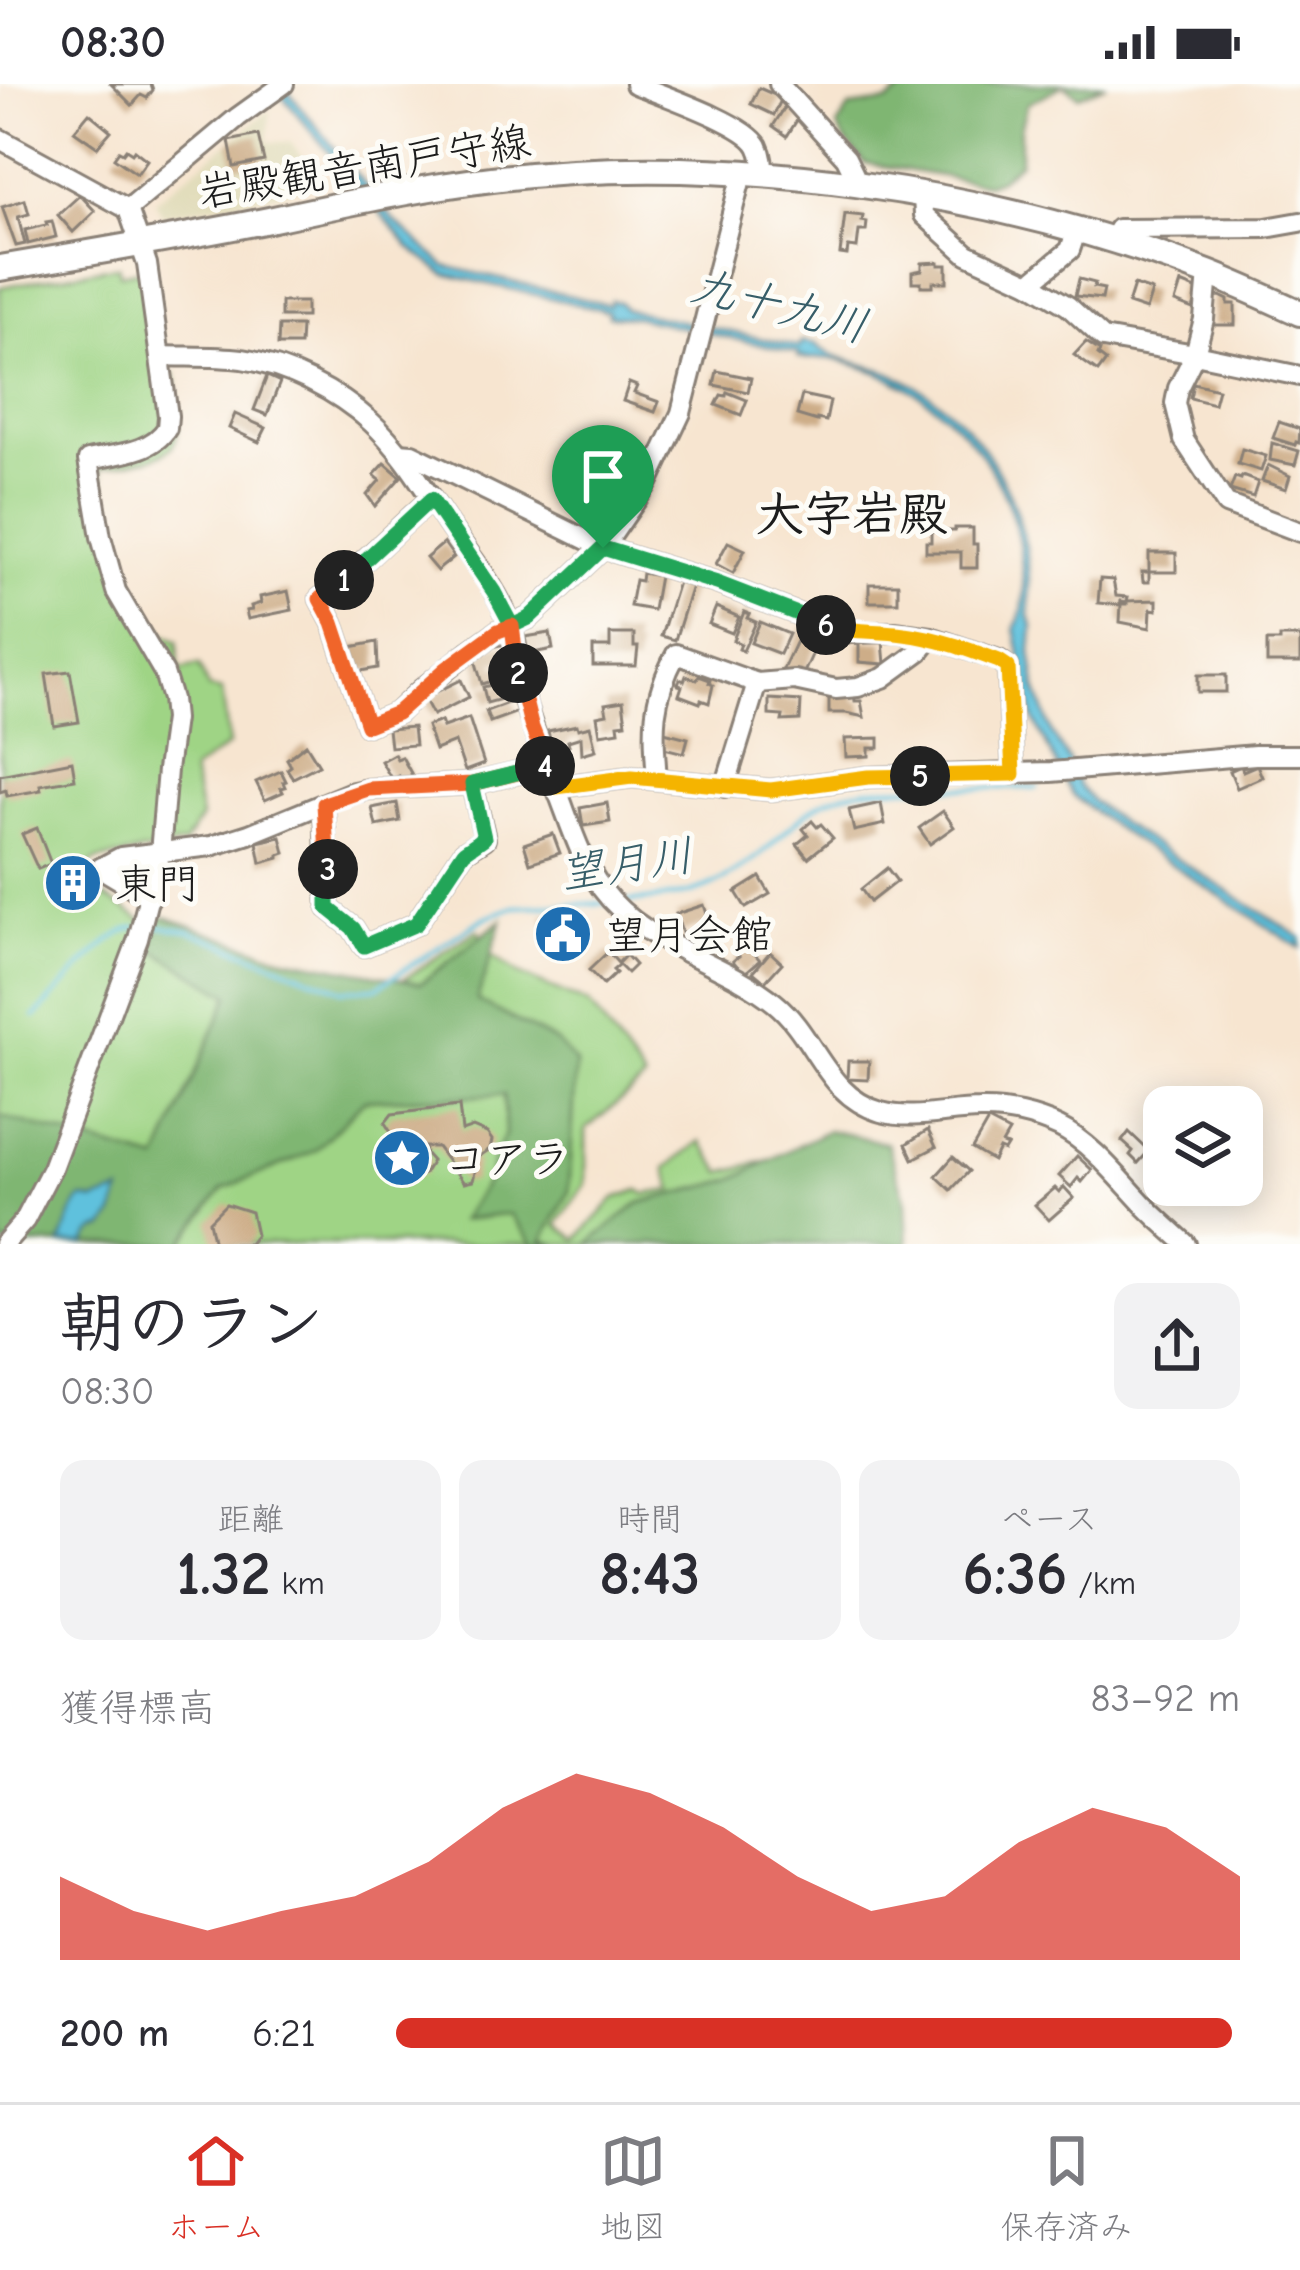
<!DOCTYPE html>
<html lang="ja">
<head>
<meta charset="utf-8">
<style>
  :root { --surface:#fff; --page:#f2f2f3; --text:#2b2b33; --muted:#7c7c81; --line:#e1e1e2; --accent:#d93025 }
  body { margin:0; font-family:"Comic Neue","Klee One",sans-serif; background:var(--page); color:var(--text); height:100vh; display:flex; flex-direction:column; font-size:45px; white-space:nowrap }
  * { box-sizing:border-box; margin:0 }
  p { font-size:39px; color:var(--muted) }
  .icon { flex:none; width:66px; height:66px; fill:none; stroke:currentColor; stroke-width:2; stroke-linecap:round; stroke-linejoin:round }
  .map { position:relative; height:1160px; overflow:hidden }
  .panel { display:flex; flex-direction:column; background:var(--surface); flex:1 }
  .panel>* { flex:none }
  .controls { position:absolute; left:1143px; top:1002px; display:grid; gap:24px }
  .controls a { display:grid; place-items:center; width:120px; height:120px; border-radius:24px; background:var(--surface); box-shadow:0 6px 30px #0003; font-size:60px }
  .pin { position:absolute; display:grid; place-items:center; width:102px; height:102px; color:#fff; margin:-123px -51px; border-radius:50% 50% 50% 0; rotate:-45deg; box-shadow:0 0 12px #0007 }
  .pin .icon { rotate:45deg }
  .km { position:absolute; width:60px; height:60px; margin:-30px; border-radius:50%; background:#222; color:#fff; font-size:33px; line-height:60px; text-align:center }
  .round { display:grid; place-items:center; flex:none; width:126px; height:126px; border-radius:24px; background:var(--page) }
  .headline { display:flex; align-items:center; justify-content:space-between; height:204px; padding:0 60px }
  h1 { font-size:66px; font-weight:700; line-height:90px }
  .figures { display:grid; grid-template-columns:repeat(3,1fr); gap:18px; height:204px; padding:12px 60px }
  .figures div { display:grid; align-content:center; border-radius:24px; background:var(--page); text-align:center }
  .figures b { font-size:60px; font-weight:700 }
  .figures small { font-size:33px; font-weight:400 }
  .figures p { font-size:33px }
  .chart { height:336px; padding:24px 60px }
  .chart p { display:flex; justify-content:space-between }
  .chart svg { width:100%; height:216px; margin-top:12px; fill:var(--accent); opacity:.7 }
  ul { padding:0 60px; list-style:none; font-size:39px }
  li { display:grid; grid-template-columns:192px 144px 1fr; align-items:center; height:90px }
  li i { height:30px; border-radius:15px; background:var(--accent) }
  .status { display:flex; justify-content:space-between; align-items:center; height:84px; padding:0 60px; background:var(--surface); direction:ltr }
  .status svg { height:33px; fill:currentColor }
  .dock { display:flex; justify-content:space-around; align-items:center; height:168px; border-top:3px solid var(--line); background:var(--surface); font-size:33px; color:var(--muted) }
  .dock a { display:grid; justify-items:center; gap:6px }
  .dock .selected { color:var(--accent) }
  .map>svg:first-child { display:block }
</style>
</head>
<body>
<div class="status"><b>08:30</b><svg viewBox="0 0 49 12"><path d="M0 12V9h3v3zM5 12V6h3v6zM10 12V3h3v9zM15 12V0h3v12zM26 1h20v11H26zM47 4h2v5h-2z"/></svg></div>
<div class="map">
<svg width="1300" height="1160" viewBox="0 0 1300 1160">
  <rect width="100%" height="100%" fill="#fdfcf7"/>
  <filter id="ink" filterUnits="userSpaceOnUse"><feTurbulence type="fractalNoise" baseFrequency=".00833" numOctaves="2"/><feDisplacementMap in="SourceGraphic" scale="24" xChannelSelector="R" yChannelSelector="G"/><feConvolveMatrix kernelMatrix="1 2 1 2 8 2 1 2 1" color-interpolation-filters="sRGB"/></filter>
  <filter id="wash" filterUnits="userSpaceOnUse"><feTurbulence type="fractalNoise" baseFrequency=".004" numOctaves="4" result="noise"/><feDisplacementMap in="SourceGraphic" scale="48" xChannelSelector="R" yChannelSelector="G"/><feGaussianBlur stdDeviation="2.7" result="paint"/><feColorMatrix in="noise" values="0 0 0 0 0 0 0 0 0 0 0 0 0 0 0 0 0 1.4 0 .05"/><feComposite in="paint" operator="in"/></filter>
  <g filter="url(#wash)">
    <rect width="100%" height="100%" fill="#f7e5d0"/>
    <path fill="#e1dcba" d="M270 26 268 58H290L322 98 317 102 162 131 155 117Z"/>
    <path fill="#9fd485" stroke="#5e7850" stroke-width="3" d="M118 182 120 190 142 186 160 291 175 290C184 374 181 369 101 384 110 442 117 531 178 557L179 586 199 581 208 604 222 607 229 661 192 687 201 734 184 760 94 777 75 793 148 840 241 889 348 923 404 895 478 846 487 868 518 890 589 920 645 996 586 1045V1100L557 1141 577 1155 615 1114 639 1106 645 1110 673 1106 666 1084 701 1057 722 1088 773 1075 824 1160H0V203Z"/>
    <g fill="#7fb672" stroke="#4e6947" stroke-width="3">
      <path d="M903 0H1107L1079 12 1064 1 1027 20 1020 45V78L1000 95 987 100 865 79 844 55 837 42 850 23 887 18 901 8Z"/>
      <path d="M159 831 280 873 421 899 502 836 477 916 556 958 576 979 569 1108 543 1156 556 1160H533L510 1130 461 1136 491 1091 493 1074 505 1051 504 1011 364 1016 315 1067 223 1105 181 1160H0V1032L158 1077 229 911 152 865Z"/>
      <path d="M828 1046 887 1059 906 1118 908 1160H588L639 1119 731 1096Z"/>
    </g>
    <g fill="#5fc1dd" stroke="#3e6e7c" stroke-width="3">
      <path d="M272 0H282L394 136 445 182 609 221 611 216 619 218 625 225 800 263 802 257 816 260C828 275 873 281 893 290 963 321 1009 386 1025 459 1030 483 1029 509 1029 533L1033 542 1031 568 1037 607 1052 649 1069 677 1079 702 1093 718 1122 740 1300 853V864L1117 745 1072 711 1033 634 1015 544C1028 527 1023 494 1021 472 1012 386 944 308 861 283 851 280 836 275 825 274 815 274 809 276 798 273V269L635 233 608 232V227L444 190 410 164Z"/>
      <path d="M121 1108 114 1131 105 1144C94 1146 89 1149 85 1160H61C66 1144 71 1127 82 1114L95 1117Z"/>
    </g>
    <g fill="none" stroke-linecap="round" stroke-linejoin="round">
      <g stroke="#5fc1dd" stroke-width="4.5">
        <path d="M619 818C687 814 717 808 770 762 787 746 806 726 827 716 861 700 900 704 936 704 970 704 1004 704 1037 704"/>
        <path d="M156 842 189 847 343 906 376 904 486 833 514 823 608 819"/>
        <path d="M35 933C58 909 106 849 136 843"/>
      </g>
    </g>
    <g id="blocks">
      <g fill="#cdad88">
        <path d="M111 0H151L153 6 147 14 141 11 132 21Z"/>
        <path d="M759 4 782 14 774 31 751 20Z"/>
        <path d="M785 23 799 33 787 52 773 42Z"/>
        <path d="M89 29 111 47 97 63 74 47Z"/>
        <path d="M258 51 264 77 234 83 229 57Z"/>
        <path d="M126 65 132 69 134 66 147 76 137 90 114 74 119 67 123 69Z"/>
        <path d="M80 111 95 127 73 148 58 131Z"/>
        <path d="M25 116 29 130 18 133 25 160 16 162 2 123Z"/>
        <path d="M845 130 863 132 862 137 867 138 866 147H859L857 164 848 163 847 171 840 170Z"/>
        <path d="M52 137 56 153 28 160 25 146 47 141 46 138Z"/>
        <path d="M939 178V181H947V198H933V202H921V198H912V188L922 186V179Z"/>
        <path d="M1079 195 1095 199 1094 203 1104 205 1102 215 1075 212Z"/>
        <path d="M1181 199 1196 205 1198 209 1193 225 1175 218Z"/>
        <path d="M1134 201 1152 207 1146 226 1128 220Z"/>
        <path d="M1220 212 1228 216V220H1235V241H1213V213Z"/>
        <rect x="281" y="218" width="25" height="15"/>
        <path d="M279 242H301L300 261H278Z"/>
        <path d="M1086 258 1100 267 1098 271 1106 277 1098 288 1074 271Z"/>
        <path d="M717 287 751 294 748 308 714 301Z"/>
        <path d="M267 292 280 298 267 331 254 326Z"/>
        <path d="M629 299 637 302 634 309 659 318 655 328 623 317Z"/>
        <path d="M1193 299 1218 305 1214 320 1190 314Z"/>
        <path d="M727 308 747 316 741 331 716 321 721 311 726 312Z"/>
        <path d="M802 311 830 317 826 337 817 335V337L797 331Z"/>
        <path d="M235 330 266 344 259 358 229 344Z"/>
        <path d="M1279 338 1300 345 1299 359 1296 358 1295 361 1273 354Z"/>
        <path d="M1272 359 1299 367 1295 381 1270 376Z"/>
        <path d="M1242 365 1266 372 1261 387 1238 380Z"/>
        <path d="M385 379 401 393 375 422 367 411 380 396 374 391Z"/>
        <path d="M1268 381 1290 392 1286 405 1262 397Z"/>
        <path d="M1242 392 1258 398 1253 413 1230 406 1235 393 1241 395Z"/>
        <path d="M599 405 620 420 608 437 587 421Z"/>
        <path d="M955 444H973V460H977V484H961V468H926V458H931V447H955Z"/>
        <path d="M728 458 745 466 733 489 716 480Z"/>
        <path d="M444 459 454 473 437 487 426 474Z"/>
        <path d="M1149 469H1176V488H1149V498H1143L1142 488H1149Z"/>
        <path d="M642 489 659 492 653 526 630 522 635 496 641 497Z"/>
        <path d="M1100 495 1113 496 1116 512 1128 513 1127 517 1157 516V526L1151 525 1150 544 1120 538 1121 520H1127V518L1121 517 1120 521 1098 519Z"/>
        <path d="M678 498 692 502 675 556 661 552Z"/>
        <rect x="869" y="500" width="29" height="18"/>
        <path d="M288 507 292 526 248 535 246 527 252 526 251 522 261 519 260 513Z"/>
        <path d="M716 523 739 533 732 549 709 540Z"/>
        <path d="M744 528 749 530 747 534 756 538 743 567 739 565 741 560 733 556Z"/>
        <path d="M760 538 789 550 780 570 751 559Z"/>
        <path d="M803 542 821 551 802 593 782 587Z"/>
        <path d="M550 549 553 565 528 570 525 553Z"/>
        <path d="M610 550H634V563H638L636 582H593V563H610Z"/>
        <path d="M1280 553H1300V579H1267V557H1280Z"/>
        <path d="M859 557H883L885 580 859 578Z"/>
        <path d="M377 558 378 584 355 588 351 563Z"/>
        <path d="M506 560V568H502L504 576 494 579 495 583 507 580 510 592 482 600 474 572 484 570 483 565Z"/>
        <path d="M70 587 79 638 54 642 46 590Z"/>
        <rect x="1198" y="591" width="28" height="17"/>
        <path d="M686 592 697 596 699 592 710 596 709 599 713 601 709 619 701 616 700 619 679 611 682 602 678 601 680 595 684 597Z"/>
        <path d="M461 596 469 613 433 631 424 614Z"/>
        <path d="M509 597 513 612 487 619 483 603Z"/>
        <path d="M829 609H854L855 617H861L864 633 846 629H829Z"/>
        <path d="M769 615 801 617 800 636 782 637 783 632 769 631Z"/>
        <path d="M513 617 518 628 490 638 486 627Z"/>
        <path d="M623 617 626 639 618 640 619 647 600 650 597 632 607 630 605 620Z"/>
        <path d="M469 634 484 680 465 687 455 658 435 666 427 642 441 637 443 643Z"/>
        <path d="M577 641 578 645 590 642 596 666 582 670 581 653 568 657 569 661 552 665 548 647Z"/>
        <path d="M413 643 415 661 390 663 388 645Z"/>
        <path d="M664 648 688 654 684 669 660 663Z"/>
        <path d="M879 654V664H869V672L846 673 845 655Z"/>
        <path d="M306 660 319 681 293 694 287 685 291 682 287 675Z"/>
        <path d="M394 670 397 675 402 673 412 691 401 697 399 692 392 696 381 677Z"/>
        <path d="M72 677 75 695 40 701 41 706 7 712 6 706 0 708V691Z"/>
        <path d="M1257 681 1262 693 1237 704 1230 687 1241 682 1243 687Z"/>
        <path d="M281 687 286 697 283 698 285 703 281 704 283 708 265 716 256 698Z"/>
        <path d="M397 719 400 737 376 742 372 724Z"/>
        <path d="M607 719 610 738 583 742 580 724Z"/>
        <path d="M881 719 885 740 854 747 849 726Z"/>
        <path d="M943 727 954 743 930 760 919 744Z"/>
        <path d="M812 737 817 743 821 740 833 754 808 774 797 760 808 751 803 745Z"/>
        <path d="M37 744 51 780 38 785 22 750Z"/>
        <path d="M553 750 560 769 530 779 524 760Z"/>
        <path d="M281 753 285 769 279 771V774L261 779 257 758Z"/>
        <path d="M887 784 897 797 870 818 861 805Z"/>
        <path d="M760 793 770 810 746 824 736 808Z"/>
        <path d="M704 821 710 839 682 849 676 830Z"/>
        <path d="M561 825 568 844 574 841 580 857 555 867 542 832Z"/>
        <path d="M747 861 760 876 744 890 733 877 739 872 737 869Z"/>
        <path d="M608 868 618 879 626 871 635 881 627 889 619 881 613 886 616 889 603 901 589 886Z"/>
        <path d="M770 868 782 879 765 898 753 888Z"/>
        <path d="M848 977H869L868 996 847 995Z"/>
        <path d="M459 1022 462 1047 473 1043 487 1049 492 1056 490 1065 472 1077 477 1079 473 1097 464 1099 437 1063H424L425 1069 432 1077 424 1090 406 1092 396 1079 392 1050 385 1039 392 1030Z"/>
        <path d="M988 1037 1009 1048 1002 1060 1007 1062 1004 1067 999 1065 993 1077 972 1065Z"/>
        <path d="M928 1046 936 1063 913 1075 906 1060Z"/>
        <path d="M1129 1048 1149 1067 1138 1079 1130 1071 1133 1067 1122 1057Z"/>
        <path d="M1077 1072 1092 1086 1082 1098 1078 1094 1071 1103 1059 1092Z"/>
        <path d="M953 1073 969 1087 951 1106 936 1092Z"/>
        <path d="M1064 1103 1074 1114 1049 1136 1035 1121 1055 1104 1059 1108Z"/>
        <path d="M226 1120 251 1128 256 1151 249 1160H214L209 1137Z"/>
      </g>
    </g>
  </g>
  <g filter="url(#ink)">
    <use href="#blocks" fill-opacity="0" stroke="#8a8076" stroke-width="3"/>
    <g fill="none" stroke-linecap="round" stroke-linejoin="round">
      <g stroke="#8a8076" stroke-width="24">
        <g id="minor">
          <path d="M635 0C662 11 745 39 758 62 763 72 763 81 763 91"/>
          <path d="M779 0 846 74 859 101"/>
          <path d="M0 55 128 125 147 180 168 332 167 344C152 369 115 370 88 376L101 453 116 507 164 589 172 615 174 635 167 686 160 769 138 855 52 1084 25 1136 4 1160"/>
          <path d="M923 111 924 131 967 170 1030 199"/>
          <path d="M128 125 238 33 284 0"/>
          <path d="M1077 145 1070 166 1030 199 1068 222 1103 254 1195 270 1300 292"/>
          <path d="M1112 156 1118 145 1266 144 1300 138"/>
          <path d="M1208 189 1204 235 1195 270 1178 304 1175 319 1184 356 1226 420 1300 448"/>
          <path d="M160 272C187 273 215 272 242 275 288 282 337 307 371 338 402 366 425 406 448 440 469 471 497 504 510 540 518 562 518 589 523 611 531 644 545 674 557 706 570 739 580 775 602 805 644 862 722 876 775 919 816 952 825 1012 881 1028 915 1037 946 1026 980 1026 1006 1025 1036 1032 1059 1043 1092 1059 1121 1097 1146 1123 1159 1136 1173 1148 1186 1160"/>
          <path d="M399 369 412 370 603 464 717 499 829 542 852 549 895 548 931 553 999 576 1008 583 1013 690"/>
          <path d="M431 415C394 448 359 484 320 515L333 539 367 641 397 629 421 606 470 567 498 547 529 534 603 464 648 399 681 329 742 90"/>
          <path d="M657 695C653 643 651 617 676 570L757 599 794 596 836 605 858 603 883 594 920 567 931 553"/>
          <path d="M556 703 632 693 771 706 868 693 1051 688 1255 671H1300"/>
          <path d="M725 703 757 599"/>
          <path d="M324 720 328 824 353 844 364 862 416 840 464 768 485 755 472 700"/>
          <path d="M150 814 100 784 121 773 211 762 249 750 349 709 368 705 472 700 547 682"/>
        </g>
      </g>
      <g stroke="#8a8076" stroke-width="30">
        <path id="major" d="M0 184C90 169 180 154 269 136 343 120 417 104 492 95 725 67 990 105 1208 189 1239 201 1269 215 1300 229"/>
      </g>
      <use href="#minor" stroke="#fff" stroke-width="18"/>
      <use href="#major" stroke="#fff" stroke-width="24"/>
    </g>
  </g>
  <g fill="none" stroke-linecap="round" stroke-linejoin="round" filter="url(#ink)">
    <g stroke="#fff" stroke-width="24">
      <path id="split-1" d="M344 496 431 415 494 508 512 542 529 534 603 464"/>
    </g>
    <g stroke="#fff" stroke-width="24">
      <path id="split-2" d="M344 496 320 515 333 539 367 641 397 629 446 585 498 547 512 542 518 589"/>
    </g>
    <g stroke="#fff" stroke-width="24">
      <path id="split-3" d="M328 785 324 720 368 705 472 700 547 682 531 641 518 589"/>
    </g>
    <g stroke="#fff" stroke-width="24">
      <path id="split-4" d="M328 785V824L353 844 364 862 416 840 464 768 484 754 472 700 545 682"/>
    </g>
    <g stroke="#fff" stroke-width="24">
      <path id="split-5" d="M545 682 556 703 632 693 771 706 868 693 920 692"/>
    </g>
    <g stroke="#fff" stroke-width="24">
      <path id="split-6" d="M826 541C852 549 877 546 904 550 937 554 967 565 999 577L1008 583 1013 690 920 692"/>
    </g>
    <g stroke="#fff" stroke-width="24">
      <path id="split-7" d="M603 464 717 499 826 541"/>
    </g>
    <use href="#split-1" stroke="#22a559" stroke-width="15"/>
    <use href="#split-2" stroke="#f0652b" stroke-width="15"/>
    <use href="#split-3" stroke="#f0652b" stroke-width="15"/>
    <use href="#split-4" stroke="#22a559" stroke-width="15"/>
    <use href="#split-5" stroke="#f5b400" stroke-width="15"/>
    <use href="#split-6" stroke="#f5b400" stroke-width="15"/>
    <use href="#split-7" stroke="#22a559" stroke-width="15"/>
  </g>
  <defs>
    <g id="building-disc" transform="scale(3)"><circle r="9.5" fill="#1f6fb2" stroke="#fdfcf7"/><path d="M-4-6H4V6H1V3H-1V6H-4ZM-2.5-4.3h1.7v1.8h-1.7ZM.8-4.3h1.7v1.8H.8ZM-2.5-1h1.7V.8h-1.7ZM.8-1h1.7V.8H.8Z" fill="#fff"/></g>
    <g id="civic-disc" transform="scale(3)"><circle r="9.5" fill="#1f6fb2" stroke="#fdfcf7"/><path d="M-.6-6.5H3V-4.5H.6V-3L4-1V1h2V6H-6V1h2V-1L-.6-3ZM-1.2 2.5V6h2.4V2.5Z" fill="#fff"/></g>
    <g id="sight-disc" transform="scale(3)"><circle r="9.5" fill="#1f6fb2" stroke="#fdfcf7"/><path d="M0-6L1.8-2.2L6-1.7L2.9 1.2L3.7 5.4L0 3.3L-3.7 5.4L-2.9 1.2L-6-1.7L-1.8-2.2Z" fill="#fff"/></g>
  </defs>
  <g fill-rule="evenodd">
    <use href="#building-disc" x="73" y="799"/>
    <use href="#civic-disc" x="563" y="850"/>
    <use href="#sight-disc" x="402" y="1074"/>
  </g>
  <g text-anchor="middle" stroke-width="10" stroke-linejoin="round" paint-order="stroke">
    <g font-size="42" fill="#1c1c1c" stroke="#fdfcf7">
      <text transform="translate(364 82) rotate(-9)" y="15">岩殿観音南戸守線</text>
    </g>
    <g font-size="42" fill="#1c1c1c" stroke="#fdfcf7" text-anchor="start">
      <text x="115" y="814">東門</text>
      <text x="605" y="865">望月会館</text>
      <text x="444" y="1089">コアラ</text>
    </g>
    <g font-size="45" font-style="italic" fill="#375e69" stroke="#fdfcf7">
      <text transform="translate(780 221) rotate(14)" y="16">九十九川</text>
      <text transform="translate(626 779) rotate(-8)" y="16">望月川</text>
    </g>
    <g font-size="48" font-weight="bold" fill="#1c1c1c" stroke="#fdfcf7">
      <text x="852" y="446">大字岩殿</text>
    </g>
  </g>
</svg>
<div class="controls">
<a><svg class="icon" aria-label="layers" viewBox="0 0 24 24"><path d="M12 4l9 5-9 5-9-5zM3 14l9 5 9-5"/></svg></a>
</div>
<div class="pin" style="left:603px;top:464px;background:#1e9e55"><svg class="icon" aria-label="arrive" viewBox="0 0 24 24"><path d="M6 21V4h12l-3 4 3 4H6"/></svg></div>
<b class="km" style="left:344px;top:496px">1</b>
<b class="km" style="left:518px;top:589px">2</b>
<b class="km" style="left:328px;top:785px">3</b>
<b class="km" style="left:545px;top:682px">4</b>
<b class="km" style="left:920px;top:692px">5</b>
<b class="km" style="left:826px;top:541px">6</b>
</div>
<section class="panel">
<div class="headline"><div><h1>朝のラン</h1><p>08:30</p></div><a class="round"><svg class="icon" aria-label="share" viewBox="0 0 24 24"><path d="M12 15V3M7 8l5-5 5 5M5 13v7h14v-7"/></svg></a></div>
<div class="figures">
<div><p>距離</p><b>1.32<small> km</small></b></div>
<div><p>時間</p><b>8:43</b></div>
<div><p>ペース</p><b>6:36<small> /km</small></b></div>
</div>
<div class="chart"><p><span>獲得標高</span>83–92 m</p>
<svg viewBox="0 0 160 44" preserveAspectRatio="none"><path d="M0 44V27L10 34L20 38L30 34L40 31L50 24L60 13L70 6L80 10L90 17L100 27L110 34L120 31L130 20L140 13L150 17L160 27V44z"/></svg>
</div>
<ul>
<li><b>200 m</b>6:21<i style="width:99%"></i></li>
</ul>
</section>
<nav class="dock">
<a class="selected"><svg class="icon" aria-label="home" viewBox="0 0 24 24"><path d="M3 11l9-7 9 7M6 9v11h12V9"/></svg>ホーム</a>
<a><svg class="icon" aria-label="map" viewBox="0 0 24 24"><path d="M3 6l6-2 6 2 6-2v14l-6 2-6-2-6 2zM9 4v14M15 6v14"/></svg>地図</a>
<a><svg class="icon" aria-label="saved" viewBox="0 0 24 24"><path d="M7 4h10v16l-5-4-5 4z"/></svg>保存済み</a>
</nav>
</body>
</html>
